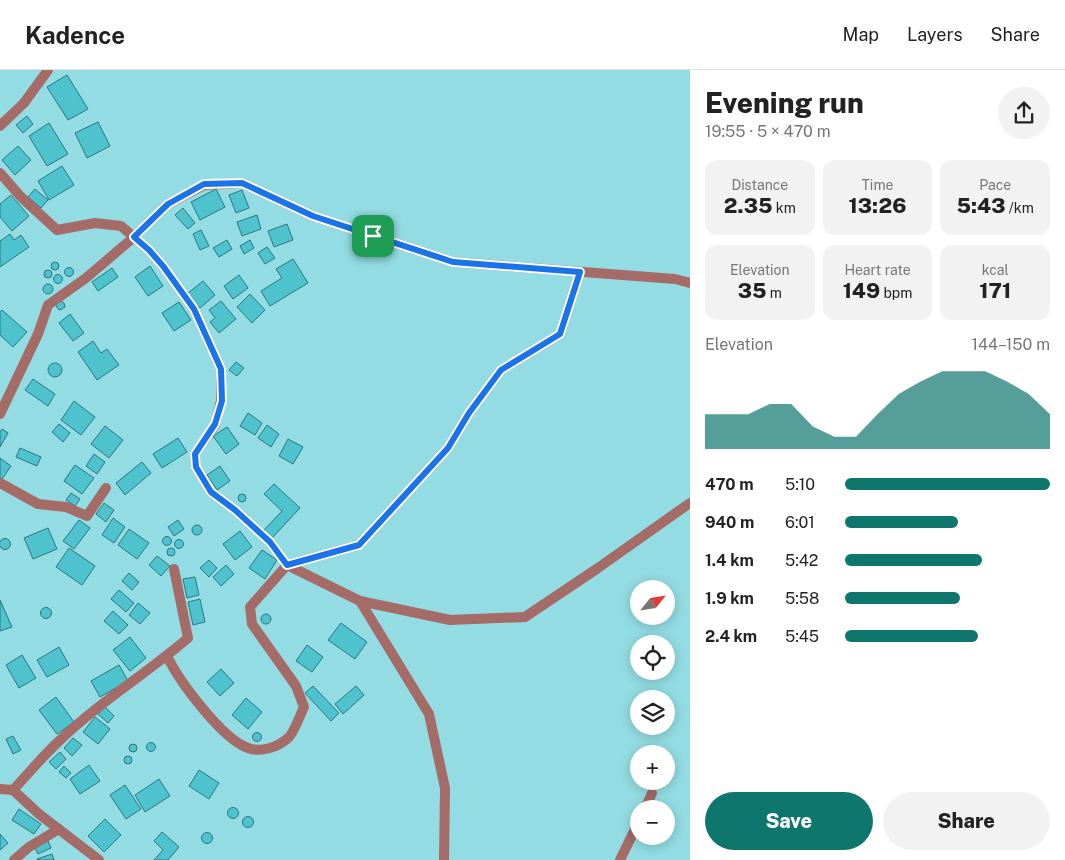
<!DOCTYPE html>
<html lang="en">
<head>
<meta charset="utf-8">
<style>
  :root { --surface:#fff; --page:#f2f2f2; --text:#222; --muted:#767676; --line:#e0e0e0; --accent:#0f766e }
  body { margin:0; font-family:"Public Sans",sans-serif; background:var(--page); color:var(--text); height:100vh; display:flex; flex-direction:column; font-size:19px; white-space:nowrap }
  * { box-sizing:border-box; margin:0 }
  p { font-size:16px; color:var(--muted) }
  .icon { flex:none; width:28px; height:28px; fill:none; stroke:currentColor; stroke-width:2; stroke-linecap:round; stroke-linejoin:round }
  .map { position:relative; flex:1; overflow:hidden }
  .panel { display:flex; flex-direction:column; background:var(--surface); width:375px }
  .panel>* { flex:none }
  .needle { width:32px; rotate:60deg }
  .buttons { position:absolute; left:630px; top:510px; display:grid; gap:10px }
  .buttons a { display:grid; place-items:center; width:45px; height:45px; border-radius:50%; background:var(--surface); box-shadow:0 2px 12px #0003; font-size:25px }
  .pin { position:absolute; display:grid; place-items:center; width:42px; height:42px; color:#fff; margin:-21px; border-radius:10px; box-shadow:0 2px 8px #0006 }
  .round { display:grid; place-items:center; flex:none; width:52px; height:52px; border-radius:26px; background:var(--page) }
  .summary { display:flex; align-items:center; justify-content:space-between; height:85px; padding:0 15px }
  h1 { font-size:28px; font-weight:800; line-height:38px }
  .metrics { display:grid; grid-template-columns:repeat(3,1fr); gap:8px; height:85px; padding:5px 15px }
  .metrics div { display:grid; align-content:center; border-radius:12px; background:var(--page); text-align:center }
  .metrics b { font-size:21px; font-weight:800 }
  .metrics small { font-size:14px; font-weight:400 }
  .metrics p { font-size:14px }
  .chart { height:140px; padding:10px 15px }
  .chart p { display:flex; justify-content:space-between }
  .chart svg { width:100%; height:90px; margin-top:5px; fill:var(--accent); opacity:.7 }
  .cta { display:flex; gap:10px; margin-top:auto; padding:10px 15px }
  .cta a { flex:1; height:58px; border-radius:30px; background:var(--accent); color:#fff; font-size:20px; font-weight:800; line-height:58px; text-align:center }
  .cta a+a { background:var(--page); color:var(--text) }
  ul { padding:0 15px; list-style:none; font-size:16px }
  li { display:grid; grid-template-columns:80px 60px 1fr; align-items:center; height:38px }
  li i { height:12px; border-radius:6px; background:var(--accent) }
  header { display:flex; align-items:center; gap:30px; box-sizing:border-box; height:70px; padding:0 25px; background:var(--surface); border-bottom:1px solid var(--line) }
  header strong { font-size:24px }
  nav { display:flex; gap:28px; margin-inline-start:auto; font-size:18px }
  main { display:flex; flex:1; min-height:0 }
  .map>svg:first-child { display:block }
</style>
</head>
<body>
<header>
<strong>Kadence</strong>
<nav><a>Map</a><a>Layers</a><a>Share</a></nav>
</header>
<main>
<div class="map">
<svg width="690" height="790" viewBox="0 0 690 790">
  <rect width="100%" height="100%" fill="#93dce3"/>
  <g fill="#4ec3cd" stroke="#2c777d">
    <path d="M67 5 88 39 68 50 47 17Z"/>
    <path d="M27 46 33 54 23 63 16 55Z"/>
    <path d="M98 52 110 76 87 88 75 63Z"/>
    <path d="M49 53 68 84 47 96 29 66Z"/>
    <path d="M18 76 31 90 15 105 2 90Z"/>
    <path d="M62 96 74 115 49 130 38 111Z"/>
    <path d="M35 119 48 130 41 138 28 127Z"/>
    <path d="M216 119 225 137 200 150 191 132Z"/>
    <path d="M242 120 249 138 236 143 229 125Z"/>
    <path d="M11 125 29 146 12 161 0 147V134Z"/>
    <path d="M183 138 195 153 188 159 175 145Z"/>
    <path d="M257 145 261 159 242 166 237 152Z"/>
    <path d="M287 154 293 170 274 177 268 161Z"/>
    <path d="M201 160 209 176 200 180 193 164Z"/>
    <path d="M10 164 14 170 21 165 29 177 0 197V171Z"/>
    <path d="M227 170 232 179 219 187 213 178Z"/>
    <path d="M250 170 254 178 244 184 240 176Z"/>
    <path d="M267 177 275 188 265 194 258 183Z"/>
    <path d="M293 189 308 213 270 236 261 221 282 208 276 199Z"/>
    <circle cx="55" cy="196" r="4"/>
    <path d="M150 196 163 216 148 226 135 207Z"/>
    <circle cx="69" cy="202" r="4.5"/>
    <path d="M112 198 118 207 98 221 92 212Z"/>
    <circle cx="48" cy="204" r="4"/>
    <circle cx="58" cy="209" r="4.5"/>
    <path d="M239 205 248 218 233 229 224 216Z"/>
    <path d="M203 211 215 225 200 238 187 224Z"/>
    <circle cx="48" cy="219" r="5"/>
    <path d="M250 224 265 240 252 253 237 237Z"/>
    <path d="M61 231 64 233 65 237 62 239 59 240 55 234Z"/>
    <path d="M221 231 236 249 219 263 210 252 215 248 209 240Z"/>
    <path d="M179 232 191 250 174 261 162 243Z"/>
    <path d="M2 240 27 262 13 277 0 265V242Z"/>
    <path d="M70 244 84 263 73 271 59 253Z"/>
    <path d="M93 271 101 283 107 279 119 295 97 310 78 282Z"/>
    <path d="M236 292 244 298 237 306 229 300Z"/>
    <circle cx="55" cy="300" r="7"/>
    <path d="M33 309 55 324 48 336 25 320Z"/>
    <path d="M74 331 95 347 81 365 61 350Z"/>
    <path d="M248 343 262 353 255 365 240 356Z"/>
    <path d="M59 354 70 363 63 372 52 362Z"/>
    <path d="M267 355 279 364 271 377 258 368Z"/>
    <path d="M105 356 123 370 109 388 91 374Z"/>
    <path d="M227 357 239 374 226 384 213 366Z"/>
    <path d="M2 359 8 363 0 377V362Z"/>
    <path d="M178 368 187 382 162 398 153 384Z"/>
    <path d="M288 369 303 377 293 394 279 386Z"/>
    <path d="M20 378 41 387 37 396 16 387Z"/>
    <path d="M94 384 105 392 97 404 86 396Z"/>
    <path d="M0 388 11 396 2 409 0 408Z"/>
    <path d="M142 392 151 403 125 425 116 413Z"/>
    <path d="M75 395 94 408 82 424 64 411Z"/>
    <path d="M220 396 230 411 217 420 207 405Z"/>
    <path d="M274 414 300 438 272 468 264 460 282 441 264 424Z"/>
    <path d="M71 423 80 429 75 436 66 430Z"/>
    <circle cx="242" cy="428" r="4"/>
    <path d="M104 433 114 440 106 452 96 444Z"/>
    <path d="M113 448 125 457 114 473 102 465Z"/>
    <path d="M79 450 90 458 74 479 63 471Z"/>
    <path d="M178 450 184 459 174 466 168 457Z"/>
    <circle cx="197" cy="460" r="5"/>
    <path d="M48 458 57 479 33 489 24 468Z"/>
    <path d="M129 459 149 473 137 489 118 475Z"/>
    <path d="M240 461 252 477 235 490 223 474Z"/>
    <circle cx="167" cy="471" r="4.5"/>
    <circle cx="5" cy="474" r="5.5"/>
    <circle cx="179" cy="474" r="4.5"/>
    <path d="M69 478 95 496 82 515 56 497Z"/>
    <circle cx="171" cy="482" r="4"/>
    <path d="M262 480 277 490 265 509 249 498Z"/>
    <path d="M157 486 170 496 161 506 149 495Z"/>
    <path d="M209 490 217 498 209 507 200 498Z"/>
    <path d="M226 495 234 504 221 516 213 507Z"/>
    <path d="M129 503 139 512 132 520 122 511Z"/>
    <path d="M195 507 199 525 187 528 183 509Z"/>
    <path d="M119 520 134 533 126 542 111 529Z"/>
    <path d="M200 529 205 552 193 555 188 532Z"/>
    <path d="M0 530 12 557 0 561Z"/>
    <path d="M138 533 150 543 140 554 129 545Z"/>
    <circle cx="46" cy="543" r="5.5"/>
    <path d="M113 541 128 555 119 564 104 551Z"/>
    <circle cx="266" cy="549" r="5"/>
    <path d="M341 553 367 572 355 589 328 570Z"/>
    <path d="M130 567 146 588 130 601 113 580Z"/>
    <path d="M307 575 323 587 312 602 296 591Z"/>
    <path d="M59 577 69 595 47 607 37 590Z"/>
    <path d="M22 585 36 608 19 618 6 595Z"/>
    <path d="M119 595 128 611 100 627 91 611Z"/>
    <path d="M221 599 234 613 220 626 207 612Z"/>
    <path d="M313 616 339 643 331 651 305 623Z"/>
    <path d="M356 616 364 625 343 644 335 634Z"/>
    <path d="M56 627 74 652 57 664 39 640Z"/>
    <path d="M246 628 262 642 248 659 232 645Z"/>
    <path d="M104 636 114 646 108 653 98 644Z"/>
    <path d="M95 647 110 659 98 674 83 662Z"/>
    <circle cx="257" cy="667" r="4.5"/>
    <path d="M13 666 21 680 13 684 6 669Z"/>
    <path d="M73 668 82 675 72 686 64 678Z"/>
    <circle cx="151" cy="677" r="4.5"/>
    <circle cx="133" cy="678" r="4"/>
    <path d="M60 682 66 689 56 699 49 692Z"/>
    <circle cx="128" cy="690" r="4"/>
    <path d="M89 695 100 711 80 724 70 709Z"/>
    <path d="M64 696 71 703 66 708 59 702Z"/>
    <path d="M199 700 219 713 209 729 189 716Z"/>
    <path d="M159 709 170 726 145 742 135 725Z"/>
    <path d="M125 715 141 739 126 749 110 725Z"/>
    <circle cx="233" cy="743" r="5.5"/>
    <path d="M19 739 41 754 34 764 12 750Z"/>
    <circle cx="248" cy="752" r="5.5"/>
    <path d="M105 749 121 765 104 782 88 766Z"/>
    <path d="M162 762 179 777 168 790H154L163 780 154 771Z"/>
    <circle cx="207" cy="768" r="5.5"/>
    <path d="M0 764 8 773 0 780Z"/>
    <path d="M48 771 51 778 38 784 35 778Z"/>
    <path d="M52 784 54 790H37V789Z"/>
  </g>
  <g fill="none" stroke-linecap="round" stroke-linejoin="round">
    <g stroke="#a46b67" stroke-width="10">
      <path d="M0 56 24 33 48 0"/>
      <path d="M0 103 21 127 57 160 95 153 121 156 149 180 163 196 194 239 221 299V331L215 355 195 384 196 397 211 422 235 440 270 472 287 495 250 537 252 554 296 616 304 637C300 645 294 663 288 668 278 677 261 683 248 678 222 669 179 611 167 586"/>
      <path d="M0 344 38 264 48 235 86 208 134 167 168 134 204 115 242 113 313 146 453 192 675 209 690 213"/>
      <path d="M0 413 38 434 66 437 87 446 106 418"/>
      <path d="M287 495 359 475 448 378 469 343 501 300 560 264 580 202"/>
      <path d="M287 495 360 531 429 644 445 718 444 790"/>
      <path d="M360 531 450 550 525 547 598 498 690 433"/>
      <path d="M0 719 13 720 39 744 99 790"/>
      <path d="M13 720C28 704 42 687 58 672 98 633 146 604 188 568L174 499"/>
      <path d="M645 739 652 723"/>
      <path d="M14 790 29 777 59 759"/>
      <path d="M620 790 639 751"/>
    </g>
  </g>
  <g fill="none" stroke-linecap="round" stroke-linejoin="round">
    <g stroke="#fff" stroke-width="10">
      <path id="route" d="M242 113 313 146 453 192 580 202 560 264 501 300 469 343 448 378 359 475 287 495 270 472 235 440 211 422 196 397 195 384 215 354 222 331 221 299 194 239 163 196 149 180 134 167 168 134 204 114Z"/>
    </g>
    <use href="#route" stroke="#1a73e8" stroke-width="6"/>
  </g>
</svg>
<div class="buttons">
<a><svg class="needle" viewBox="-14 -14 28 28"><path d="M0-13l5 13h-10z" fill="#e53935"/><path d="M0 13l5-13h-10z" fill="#767676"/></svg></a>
<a><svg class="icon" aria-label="locate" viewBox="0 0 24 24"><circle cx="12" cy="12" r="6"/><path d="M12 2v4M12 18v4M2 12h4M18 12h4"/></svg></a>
<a><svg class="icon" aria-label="layers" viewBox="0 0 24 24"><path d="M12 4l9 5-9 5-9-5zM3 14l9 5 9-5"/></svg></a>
<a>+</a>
<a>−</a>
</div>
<div class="pin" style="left:373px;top:166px;background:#1e9e55"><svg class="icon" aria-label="arrive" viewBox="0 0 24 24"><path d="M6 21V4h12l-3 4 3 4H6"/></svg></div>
</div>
<section class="panel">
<div class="summary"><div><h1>Evening run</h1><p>19:55 · 5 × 470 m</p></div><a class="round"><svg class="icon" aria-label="share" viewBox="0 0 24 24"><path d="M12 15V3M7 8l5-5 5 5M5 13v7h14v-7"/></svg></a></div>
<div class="metrics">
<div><p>Distance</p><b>2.35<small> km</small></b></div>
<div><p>Time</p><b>13:26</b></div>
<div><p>Pace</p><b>5:43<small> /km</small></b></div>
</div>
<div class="metrics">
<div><p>Elevation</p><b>35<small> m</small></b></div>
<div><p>Heart rate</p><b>149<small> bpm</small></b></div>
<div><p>kcal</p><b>171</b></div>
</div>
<div class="chart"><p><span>Elevation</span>144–150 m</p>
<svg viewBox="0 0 160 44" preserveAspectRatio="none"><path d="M0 44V27L10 27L20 27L30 22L40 22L50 33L60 38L70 38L80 27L90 17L100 11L110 6L120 6L130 6L140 11L150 17L160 27V44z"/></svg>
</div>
<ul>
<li><b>470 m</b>5:10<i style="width:100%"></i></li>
<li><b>940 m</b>6:01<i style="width:55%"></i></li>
<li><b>1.4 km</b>5:42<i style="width:67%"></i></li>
<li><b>1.9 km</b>5:58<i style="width:56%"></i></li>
<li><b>2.4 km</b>5:45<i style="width:65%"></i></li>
</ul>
<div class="cta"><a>Save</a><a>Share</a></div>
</section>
</main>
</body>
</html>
